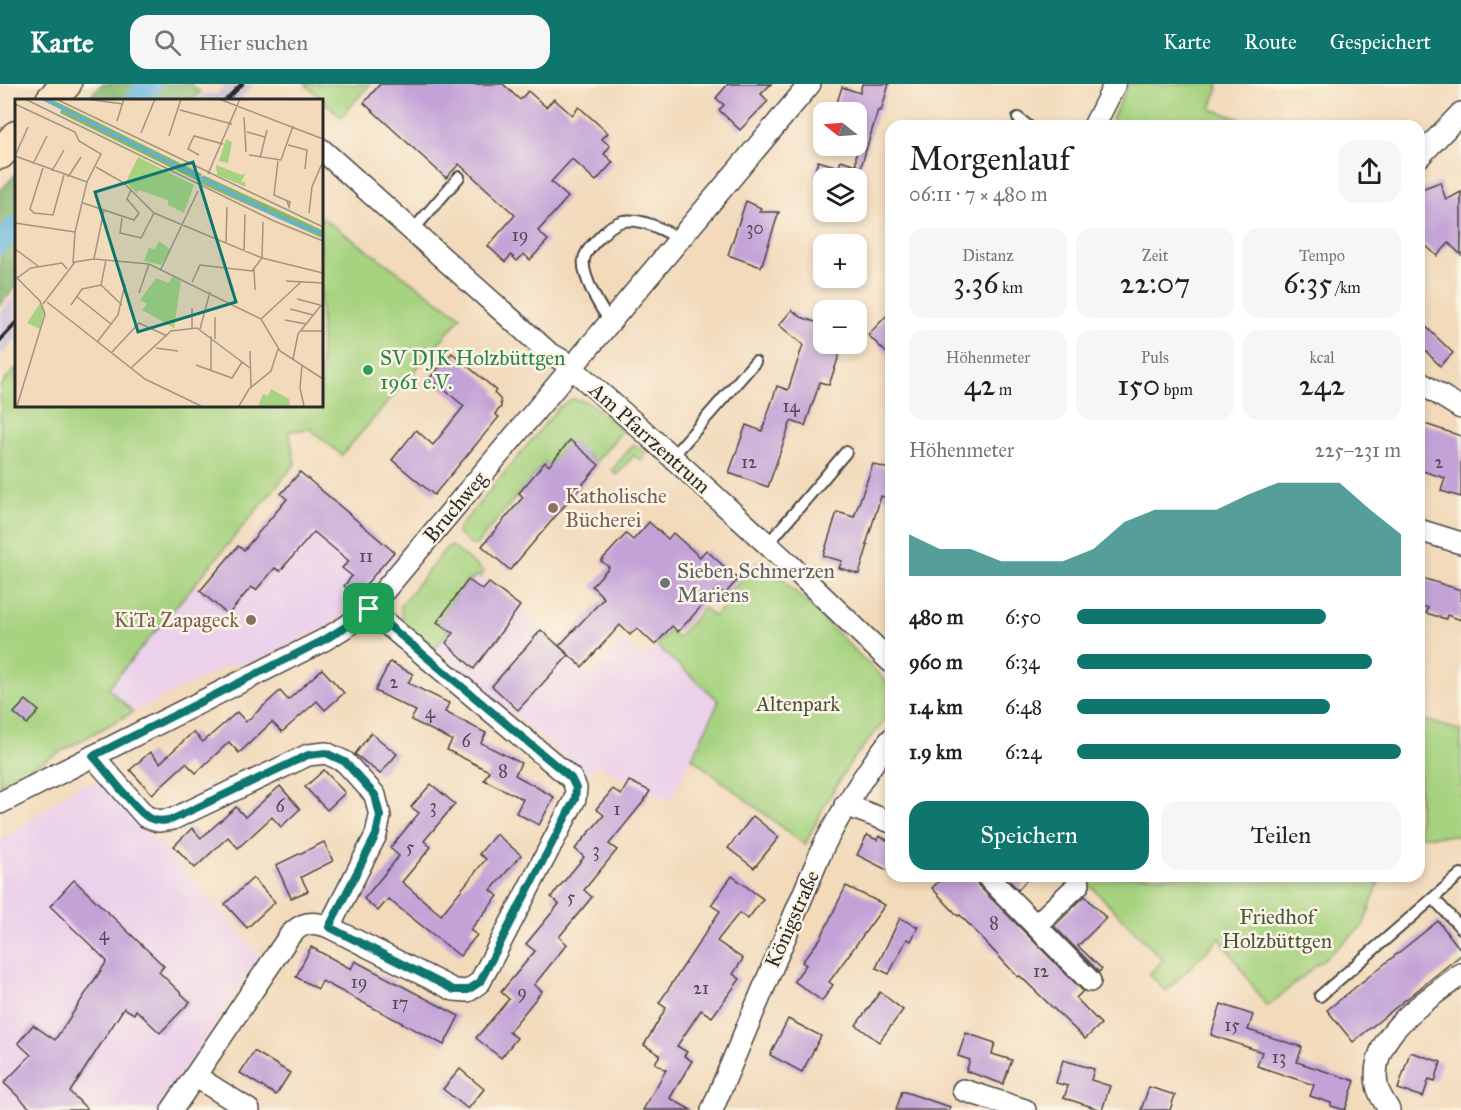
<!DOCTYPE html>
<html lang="de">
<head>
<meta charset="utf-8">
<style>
  :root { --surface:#fff; --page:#f6f6f6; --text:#202124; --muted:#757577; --accent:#0f766e }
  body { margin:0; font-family:"IM FELL Great Primer",serif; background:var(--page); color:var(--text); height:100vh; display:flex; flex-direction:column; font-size:22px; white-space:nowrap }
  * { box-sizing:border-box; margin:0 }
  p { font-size:20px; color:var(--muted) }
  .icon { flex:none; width:33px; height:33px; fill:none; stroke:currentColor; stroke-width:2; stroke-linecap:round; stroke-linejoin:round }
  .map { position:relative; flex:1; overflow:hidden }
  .side { position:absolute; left:885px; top:36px; width:540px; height:762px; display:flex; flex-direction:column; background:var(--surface); border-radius:18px; box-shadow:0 3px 9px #0003 }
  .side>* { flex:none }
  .needle { width:39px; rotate:287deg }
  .fabs { position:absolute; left:813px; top:18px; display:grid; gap:12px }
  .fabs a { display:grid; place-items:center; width:54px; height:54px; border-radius:12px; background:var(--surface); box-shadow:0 3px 9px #0003; font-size:30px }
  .pin { position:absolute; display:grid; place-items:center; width:51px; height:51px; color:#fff; margin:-26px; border-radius:12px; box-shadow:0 3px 9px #0006 }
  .round { display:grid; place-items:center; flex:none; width:63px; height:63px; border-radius:18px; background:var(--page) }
  .headline { display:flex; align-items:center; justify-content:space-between; height:102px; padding:0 24px }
  h1 { font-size:33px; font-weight:600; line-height:45px }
  .stats { display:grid; grid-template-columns:repeat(3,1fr); gap:9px; height:102px; padding:6px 24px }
  .stats div { display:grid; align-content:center; border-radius:15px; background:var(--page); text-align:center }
  .stats b { font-size:30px; font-weight:600 }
  .stats small { font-size:16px; font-weight:400 }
  .stats p { font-size:16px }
  .chart { height:168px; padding:12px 24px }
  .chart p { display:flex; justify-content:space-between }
  .chart svg { width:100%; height:108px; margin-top:6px; fill:var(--accent); opacity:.7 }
  .button { display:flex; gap:12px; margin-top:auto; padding:12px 24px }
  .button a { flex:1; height:69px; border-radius:18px; background:var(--accent); color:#fff; font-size:24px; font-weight:600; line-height:69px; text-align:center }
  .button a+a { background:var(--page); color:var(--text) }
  ul { padding:0 24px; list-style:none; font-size:20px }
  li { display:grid; grid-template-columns:96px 72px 1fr; align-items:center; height:45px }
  li i { height:15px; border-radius:8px; background:var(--accent) }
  header { display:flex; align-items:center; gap:36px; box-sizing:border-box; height:84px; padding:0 30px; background:var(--accent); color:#fff }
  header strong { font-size:28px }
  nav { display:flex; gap:33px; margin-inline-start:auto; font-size:21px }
  .search { width:420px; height:54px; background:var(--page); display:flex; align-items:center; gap:15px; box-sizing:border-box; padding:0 21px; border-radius:18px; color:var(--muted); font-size:22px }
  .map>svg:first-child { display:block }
</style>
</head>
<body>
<header>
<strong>Karte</strong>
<div class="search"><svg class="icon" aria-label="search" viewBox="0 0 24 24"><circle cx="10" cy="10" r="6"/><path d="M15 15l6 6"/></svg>Hier suchen</div>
<nav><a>Karte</a><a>Route</a><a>Gespeichert</a></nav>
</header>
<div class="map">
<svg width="1461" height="1026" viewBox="0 0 1461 1026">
  <rect width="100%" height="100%" fill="#fcf5e5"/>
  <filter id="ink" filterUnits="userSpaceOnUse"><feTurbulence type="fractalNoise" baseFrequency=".0167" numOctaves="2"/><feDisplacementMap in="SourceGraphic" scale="12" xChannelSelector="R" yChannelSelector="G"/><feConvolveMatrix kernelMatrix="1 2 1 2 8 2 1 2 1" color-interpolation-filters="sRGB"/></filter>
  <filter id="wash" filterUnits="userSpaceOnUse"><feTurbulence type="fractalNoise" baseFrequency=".008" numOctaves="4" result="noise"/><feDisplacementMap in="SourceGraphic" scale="24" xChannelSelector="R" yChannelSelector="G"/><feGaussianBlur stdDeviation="1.35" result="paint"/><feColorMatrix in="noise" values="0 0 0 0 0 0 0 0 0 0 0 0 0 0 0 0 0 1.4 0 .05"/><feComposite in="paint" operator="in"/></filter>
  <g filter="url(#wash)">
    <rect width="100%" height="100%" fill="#f2dabb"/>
    <g fill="#ecd1ea">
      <path d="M358 438 399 472 363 515 329 541 252 580 229 581 133 628 108 605 194 501 228 530 251 503 256 506 275 484 280 487 318 442Z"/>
      <path d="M476 491 520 522 532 532 530 535 591 591 624 556 644 575 656 561 719 617 670 717 599 681 587 691 435 564 449 547 437 538 468 496Z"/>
      <path d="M104 698 260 872 158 1026H0V757L81 700Z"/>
    </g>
    <g fill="#cbbfd5">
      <path d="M226 0H254L239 16H196L201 10H217Z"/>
      <path d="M16 211V256L0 273V228Z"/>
    </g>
    <g fill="#a7d380" stroke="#697f56" stroke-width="1.5">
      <path d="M305 0H370L341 33Z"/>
      <path d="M1128 0H1219L1211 25 1252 39 1249 42H1109Z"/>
      <path d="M321 133 461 233 342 371 310 345 289 347 295 380 108 604 133 628 0 701V302L16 284V321H321Z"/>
      <path d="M572 315 589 318 622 347 596 378 570 357 549 382 545 378 476 461H471L457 449 458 445 559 323Z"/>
      <path d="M634 360 646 370 641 377 634 371 617 391 612 386Z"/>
      <path d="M452 462 484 488 480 493 476 491 471 497 468 496 437 538 449 547 435 564 402 538 401 521 447 463Z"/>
      <path d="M762 475 891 602V629L850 679 824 722 805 761 692 674 719 617 656 561 670 547 677 554 704 524 714 533 729 516 726 512Z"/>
      <path d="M1419 634 1461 647V752H1419Z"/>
      <path d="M1081 792H1383L1379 798 1363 842 1267 923 1220 854 1166 907 1149 890 1163 876Z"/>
    </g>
    <g fill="#85b56e" stroke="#58704c" stroke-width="1.5">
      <path d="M102 0H191L200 8 192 16H86Z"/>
      <path d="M16 90V203L0 221V107Z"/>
    </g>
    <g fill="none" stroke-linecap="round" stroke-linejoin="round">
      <g stroke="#5eb1da" stroke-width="21">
        <path d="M135 16 151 0"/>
        <path d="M0 159 16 142"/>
      </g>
    </g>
    <g id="blocks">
      <g fill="#c3a2d7">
        <path d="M380 0H503L520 16 528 7 546 23 554 15 572 31 579 23 608 49 602 55 610 62 604 70 613 78 596 97 572 75 551 98 568 113 538 147 548 156 530 176 524 170 517 177 511 171 505 178 488 162 515 131 459 80 446 94 364 19Z"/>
        <path d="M728 0H771L761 10 768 17 740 46 719 26 724 21 716 14Z"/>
        <path d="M862 0H889L881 27 878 26 861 83 857 82 855 88 863 90 862 94H813L818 77 839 83 841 76 856 81V28H834L842 3 860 9Z"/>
        <path d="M1440 98 1446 116 1461 108V171L1449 159 1437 172 1419 155V106Z"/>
        <path d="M746 117 761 124 759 128H779L761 183 728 171Z"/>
        <path d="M792 226 801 233 824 241V260H843L829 301 820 298 805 342 791 337 768 403 729 389 746 341 762 347 777 302 788 306 803 261 779 241Z"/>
        <path d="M891 227V273L868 251Z"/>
        <path d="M1419 236 1453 269 1440 282 1419 260Z"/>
        <path d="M452 269 496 306 494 309 500 315 501 323 495 330 499 333 434 411 392 376 416 346 433 361 464 322 430 294Z"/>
        <path d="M1419 338 1461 352V413L1441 407 1445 394 1419 386Z"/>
        <path d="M570 356 599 381 510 486 482 462 523 413 519 409 545 378 549 382Z"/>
        <path d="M873 380 891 386V416L881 412 866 461H868L859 490 839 484 842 477 823 472 837 428 854 433Z"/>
        <path d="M300 388 394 468 356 512 344 502 352 492 342 484 349 477 314 448 280 487 275 484 256 506 251 503 228 531 200 507 238 462 244 466 287 415 281 410Z"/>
        <path d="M649 438 668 455 673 449 700 473 706 466 738 495 725 510 718 504 678 548 672 542 655 561 637 544 630 551 620 541 582 583 559 562 604 514 592 502 609 483 601 477 626 450 633 456Z"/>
        <path d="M1419 493 1461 506V536L1447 531 1446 535 1426 529 1428 524 1419 521Z"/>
        <path d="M468 496 483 506 489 499 520 522 474 585 446 559 453 549 437 538Z"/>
        <path d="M541 546 569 571 518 626 492 602Z"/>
        <path d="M390 578 413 590 408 599 449 619 445 628 486 649 481 659 521 679 515 691 554 713 539 741 516 729 523 715 484 696 489 687 447 666 452 656 411 636 416 627 375 607Z"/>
        <path d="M322 585 344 609 325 626 317 617 282 648 272 638 239 669 229 658 196 689 186 679 152 710 130 686 150 668 160 679 193 648 203 658 237 628 246 638 280 607 288 616Z"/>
        <path d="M26 616 39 627 27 640 14 629Z"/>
        <path d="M371 649 397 670 380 690 355 670Z"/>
        <path d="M324 686 345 709 327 726 305 703Z"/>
        <path d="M629 697 650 707 644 717 609 760 617 766 584 806 592 813 559 853 567 860 534 901 542 907 509 948 517 954 501 974 476 954 509 915 501 908 535 867 526 860 559 820 551 813 584 773 575 765 604 731 596 725 613 705 621 711Z"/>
        <path d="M431 700 455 720 424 757 431 763 402 798 441 831 486 775 479 770 496 750 521 771 491 806 498 812 470 846 477 851 460 872 388 815 378 827 364 815 399 772 390 764 419 729 411 723Z"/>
        <path d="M280 702 300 725 281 743 272 733 238 764 228 753 195 784 174 762 192 744 201 754 236 723 245 733Z"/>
        <path d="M753 732 779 753 754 784 728 764Z"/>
        <path d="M867 751 877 756 879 752 891 758V788L857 771Z"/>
        <path d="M324 758 333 777 301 793 308 807 291 814 276 781Z"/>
        <path d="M732 792 763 815 748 835 739 829 717 857 743 875 733 890 740 895 712 933 701 926 677 962 687 968 684 972 692 977 670 1014 691 1026H643L666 986 655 979 660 971 644 961 666 924 659 919 720 827 711 821Z"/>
        <path d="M944 792H975L978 801 1083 907 1076 914 1101 940 1085 955 1020 892 1018 893 960 831 958 832 932 804Z"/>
        <path d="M1005 792H1030L1018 806Z"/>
        <path d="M253 794 275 818 247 844 225 820Z"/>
        <path d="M74 796 164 882 159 888 190 918 160 949 136 926 134 930 124 924 70 1008 88 1026H32L4 999 31 971 18 959 33 941 55 956 107 877 50 822Z"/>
        <path d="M846 802 885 821 829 898 833 901 822 917 794 897 806 881 802 878 820 855Z"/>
        <path d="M1085 812 1106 834 1078 862 1102 885 1099 888 1054 842Z"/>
        <path d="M900 834 918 843 911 857 907 855 889 890 876 884Z"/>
        <path d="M1438 837 1461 866V871L1353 958 1327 926Z"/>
        <path d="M311 863 351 885 355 877 459 932 444 961 322 897 318 905 296 893Z"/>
        <path d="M880 908 903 926 879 958 856 941Z"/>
        <path d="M1221 920 1253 931 1248 946 1302 963 1297 978 1355 997 1345 1026 1331 1022V1019L1310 1012 1314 1001 1257 982 1262 968 1211 951Z"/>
        <path d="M788 935 821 952 802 988 770 971Z"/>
        <path d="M966 949 995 959 992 970 1012 976 1003 1000 966 987 970 976 958 972Z"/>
        <path d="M254 967 290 989 276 1011 240 989Z"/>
        <path d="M1410 968 1441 978 1435 997 1429 995 1423 1013 1398 1005Z"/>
        <path d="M1063 976 1094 985 1091 996 1110 1002 1102 1026 1064 1014 1068 1002 1056 999Z"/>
        <path d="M460 985 484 1005 468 1025 443 1005Z"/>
        <path d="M1149 1003 1175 1011 1170 1026H1141Z"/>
        <path d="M902 1007 950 1023 949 1026H896Z"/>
      </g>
    </g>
  </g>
  <g filter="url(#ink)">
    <use href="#blocks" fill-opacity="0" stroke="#494541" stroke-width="1.5"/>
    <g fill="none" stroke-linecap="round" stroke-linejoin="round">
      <g stroke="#494541" stroke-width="14">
        <g id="lane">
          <path d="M1018 34 1028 42"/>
          <path d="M413 146 459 93"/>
          <path d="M611 237C600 226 581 190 584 175 586 166 595 158 601 152 607 145 614 139 623 137 643 134 663 146 680 155"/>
          <path d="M672 373 755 278"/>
          <path d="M767 461 846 368"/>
          <path d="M1434 815 1461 844"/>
          <path d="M1320 912 1461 790"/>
        </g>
      </g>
      <g stroke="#494541" stroke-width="24">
        <g id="street">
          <path d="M1094 42 1115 0"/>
          <path d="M321 65 548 268 565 278 638 342 790 481 891 578"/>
          <path d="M1419 73 1461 29"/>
          <path d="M1419 298 1461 324"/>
          <path d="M1419 446 1461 459"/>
          <path d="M93 672 145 732 158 737 173 735 308 671 326 669 345 678 375 711 380 732 376 751 329 843C313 837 302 838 290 851L172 1026"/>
          <path d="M0 719 324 556 347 542 369 525 810 0"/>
          <path d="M845 721 891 738"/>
          <path d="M987 792 1090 897"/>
          <path d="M1036 841 1079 800"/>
          <path d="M329 843 454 906 468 907 480 898 575 715 576 704 571 694 369 525"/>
          <path d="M195 992 249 1026"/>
          <path d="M963 1006 1025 1026"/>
          <path d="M712 1026 824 761C844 723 865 688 891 655"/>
          <path d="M1389 1026C1385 1018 1378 1010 1377 1001 1368 950 1427 917 1461 890"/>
        </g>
      </g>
      <g stroke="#494541" stroke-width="33">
        <g id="secondary">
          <path d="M51 16 66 0"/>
          <path d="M0 70 16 52"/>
        </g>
      </g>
      <use href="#lane" stroke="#fff" stroke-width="10"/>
      <use href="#street" stroke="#fff" stroke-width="21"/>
      <use href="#secondary" stroke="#fce5c4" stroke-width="30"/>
      <g stroke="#2b2b2b" stroke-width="4.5">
        <path d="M226 16 242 0"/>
        <path d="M0 256 16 239"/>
      </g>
    </g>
  </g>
  <g fill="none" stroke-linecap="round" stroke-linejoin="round" filter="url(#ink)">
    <g stroke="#fff" stroke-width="12">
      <path id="route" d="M369 525 571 694 576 704 575 715 480 898 468 906H454L329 843 376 751 380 732 375 711 345 678 326 669 308 671 173 735C164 737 157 738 149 734 136 727 105 685 93 672L324 556 347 542Z"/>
    </g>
    <use href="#route" stroke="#0f766e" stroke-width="8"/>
  </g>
  <circle fill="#2e9e5b" stroke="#fcf5e5" stroke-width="2" cx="368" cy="286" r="6"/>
  <g fill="#8d6e63" stroke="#fcf5e5" stroke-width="2">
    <circle cx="553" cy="424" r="6"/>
    <circle cx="251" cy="536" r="6"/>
  </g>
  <circle fill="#6b7280" stroke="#fcf5e5" stroke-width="2" cx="665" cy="499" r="6"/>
  <g text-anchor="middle" stroke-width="5" stroke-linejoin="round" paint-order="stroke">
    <g font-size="18" fill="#514956">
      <text x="755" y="150">30</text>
      <text x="520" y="157">19</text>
      <text x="791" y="328">14</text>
      <text x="749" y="384">12</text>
      <text x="1439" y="384">2</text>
      <text x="366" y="478">11</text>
      <text x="394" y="604">2</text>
      <text x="430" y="634">4</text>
      <text x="466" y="663">6</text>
      <text x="503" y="693">8</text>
      <text x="280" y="728">6</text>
      <text x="433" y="728">3</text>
      <text x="617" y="731">1</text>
      <text x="410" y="769">5</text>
      <text x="596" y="772">3</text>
      <text x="571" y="819">5</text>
      <text x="994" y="845">8</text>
      <text x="104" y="856">4</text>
      <text x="1041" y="893">12</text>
      <text x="359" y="904">19</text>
      <text x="701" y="910">21</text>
      <text x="522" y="914">9</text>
      <text x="400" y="925">17</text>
      <text x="1232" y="947">15</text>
      <text x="1279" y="979">13</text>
    </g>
    <g font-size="21" fill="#27864d" stroke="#fcf5e5" text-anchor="start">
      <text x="380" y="281">SV DJK Holzbüttgen<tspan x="380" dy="24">1961 e.V.</tspan></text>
    </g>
    <g font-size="21" fill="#2b2b2b" stroke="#fcf5e5">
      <text transform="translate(650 354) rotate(42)" y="7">Am Pfarrzentrum</text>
      <text transform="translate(455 423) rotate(-50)" y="7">Bruchweg</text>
      <text transform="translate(792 835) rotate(-66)" y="7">Königstraße</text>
    </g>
    <g font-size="21" fill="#785e54" stroke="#fcf5e5" text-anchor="start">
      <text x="565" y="419">Katholische<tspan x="565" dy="24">Bücherei</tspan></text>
      <text x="239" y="543" text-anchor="end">KiTa Zapageck</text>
    </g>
    <g font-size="21" fill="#5b616d" stroke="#fcf5e5" text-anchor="start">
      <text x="677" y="494">Sieben Schmerzen<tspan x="677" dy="24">Mariens</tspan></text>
    </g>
    <g font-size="21" fill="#4a5540" stroke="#fcf5e5">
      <text x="798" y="627">Altenpark</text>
      <text x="1277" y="840">Friedhof<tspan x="1277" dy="24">Holzbüttgen</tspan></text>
    </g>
  </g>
  <g transform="translate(15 15)">
    <rect width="308" height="308" fill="#f2dabb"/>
    <path d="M211 40 217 43 213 64 204 62ZM123 58 179 86 169 114 153 106V101L124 91 122 94 111 83ZM201 66 227 76 231 74 226 83H230L231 88 202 76ZM144 142 155 150 146 166 129 162 134 149 140 150ZM158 178 166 182 159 229 127 211 132 205 125 201 141 179 153 184ZM25 204 29 213 25 230 12 224ZM256 290 274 300 275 307H243L248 295 253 297Z" fill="#a7d380"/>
    <path d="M29 0H36L187 75 183 82 45 14 47 9ZM188 76 307 131V139L184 84Z" fill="#85b56e"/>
    <path fill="none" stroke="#5eb1da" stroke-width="3" d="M28 0 266 119 308 135"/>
    <path fill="none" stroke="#a29481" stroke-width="1.5" d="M10 0 259 122 308 142M41 0 308 128M71 0 108 5M204 0 308 40M0 5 60 33 64 42 86 55 72 83 60 133 58 164M165 11 217 25M229 18 231 53M102 22 109 0M232 33 250 38M126 34 140 0M154 37 166 0M273 46 292 51 290 70M184 56 173 50 179 37 208 45M234 56 266 61 278 27M0 57 72 83M0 57 13 28M245 59 252 31M263 62 259 96 275 103 274 108 272 102M18 65 32 37M81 68 109 84 139 114 247 159 308 174M28 69 15 110 19 114 38 116 49 76M37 72 49 51M193 75 225 0M53 78 66 58M68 104 119 121 124 114 112 100 116 91M294 114 297 88 308 62M107 119 105 134 126 139 139 114M0 124 60 133M211 144 212 108M0 150 23 167M229 152 230 115M79 160 89 111M146 170 183 92M239 170 240 191M0 177 25 202 30 215 2 307M2 179 16 169 47 164 52 170M271 182 308 184M177 183 185 166 237 172 247 159 248 123M86 186 91 161M124 194 134 165M61 197 96 225M282 200 305 206M32 203 130 280 186 307M28 205 60 163 79 160 134 165 246 220 265 252 308 280M56 206 67 190 86 186 107 206M177 209V229M275 210 298 216M200 218V240M246 220 286 183M270 221 291 225M185 230 195 193M286 232H308M83 242 103 216 110 185M141 249 163 252M235 252 236 288M97 253 124 224 152 237M278 260 283 235 308 204M181 266 217 279 227 263M287 266 285 289 289 307M116 269 156 232 182 229 235 269M196 272V237M224 307 234 290 256 272 263 250"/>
    <path fill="#0f766e" fill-opacity="0.15" stroke="#0f766e" stroke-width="3" d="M178 63 221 203 123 233 80 93Z"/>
    <rect width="308" height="308" fill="none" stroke="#2b2b2b" stroke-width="3"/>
  </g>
</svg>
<div class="fabs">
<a><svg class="needle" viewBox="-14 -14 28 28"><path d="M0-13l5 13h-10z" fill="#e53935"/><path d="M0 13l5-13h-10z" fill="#757577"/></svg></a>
<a><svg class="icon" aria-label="layers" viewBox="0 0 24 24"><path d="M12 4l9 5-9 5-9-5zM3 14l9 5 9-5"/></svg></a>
<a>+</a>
<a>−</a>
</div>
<div class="pin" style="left:369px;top:525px;background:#1e9e55"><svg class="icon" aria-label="arrive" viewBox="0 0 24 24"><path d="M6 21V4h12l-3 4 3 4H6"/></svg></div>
<section class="side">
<div class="headline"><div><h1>Morgenlauf</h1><p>06:11 · 7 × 480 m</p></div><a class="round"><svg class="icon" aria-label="share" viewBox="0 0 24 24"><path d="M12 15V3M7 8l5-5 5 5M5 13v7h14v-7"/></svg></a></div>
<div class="stats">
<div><p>Distanz</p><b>3.36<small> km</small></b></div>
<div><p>Zeit</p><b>22:07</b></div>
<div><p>Tempo</p><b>6:35<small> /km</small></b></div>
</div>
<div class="stats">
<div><p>Höhenmeter</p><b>42<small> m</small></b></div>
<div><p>Puls</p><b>150<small> bpm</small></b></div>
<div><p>kcal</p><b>242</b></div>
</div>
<div class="chart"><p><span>Höhenmeter</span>225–231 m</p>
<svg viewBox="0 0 160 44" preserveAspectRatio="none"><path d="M0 44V27L10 33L20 33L30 38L40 38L50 38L60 33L70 22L80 17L90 17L100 17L110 11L120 6L130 6L140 6L150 17L160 27V44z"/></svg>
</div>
<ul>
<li><b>480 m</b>6:50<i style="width:77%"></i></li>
<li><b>960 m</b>6:34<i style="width:91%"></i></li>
<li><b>1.4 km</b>6:48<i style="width:78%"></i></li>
<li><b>1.9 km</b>6:24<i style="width:100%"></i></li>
</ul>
<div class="button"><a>Speichern</a><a>Teilen</a></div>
</section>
</div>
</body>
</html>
